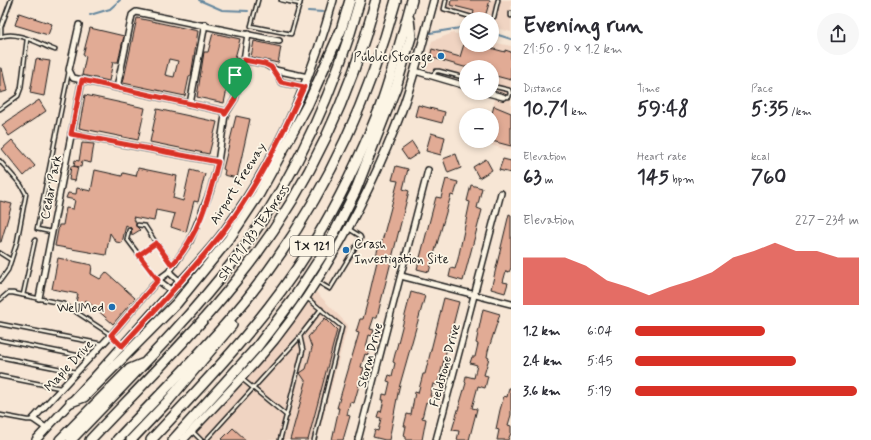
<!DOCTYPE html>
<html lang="en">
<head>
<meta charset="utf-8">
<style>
  :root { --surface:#fff; --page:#f7f7f7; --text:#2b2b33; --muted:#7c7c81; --accent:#d93025 }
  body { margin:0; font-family:Mynerve,sans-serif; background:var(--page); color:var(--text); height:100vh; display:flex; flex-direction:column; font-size:15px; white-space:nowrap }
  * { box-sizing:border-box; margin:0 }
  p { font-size:13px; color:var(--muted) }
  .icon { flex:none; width:22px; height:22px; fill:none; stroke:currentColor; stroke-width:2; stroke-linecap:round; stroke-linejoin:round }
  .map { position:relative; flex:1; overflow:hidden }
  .details { display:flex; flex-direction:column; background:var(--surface); width:360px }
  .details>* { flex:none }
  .controls { position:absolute; left:459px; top:12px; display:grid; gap:8px }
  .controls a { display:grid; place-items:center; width:40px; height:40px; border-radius:50%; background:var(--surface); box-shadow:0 2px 6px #0003; font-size:20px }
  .pin { position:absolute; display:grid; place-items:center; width:34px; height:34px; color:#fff; margin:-41px -17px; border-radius:50% 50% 50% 0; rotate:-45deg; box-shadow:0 0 4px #0007 }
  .pin .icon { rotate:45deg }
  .round { display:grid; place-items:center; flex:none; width:42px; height:42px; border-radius:21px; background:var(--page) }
  .headline { display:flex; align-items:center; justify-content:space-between; height:68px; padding:0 12px }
  h1 { font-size:22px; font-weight:700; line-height:30px }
  .figures { display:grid; grid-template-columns:repeat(3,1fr); gap:6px; height:68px; padding:4px 12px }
  .figures div { display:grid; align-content:center }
  .figures b { font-size:20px; font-weight:700 }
  .figures small { font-size:11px; font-weight:400 }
  .figures p { font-size:11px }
  .chart { height:112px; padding:8px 12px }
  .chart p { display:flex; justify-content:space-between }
  .chart svg { width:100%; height:72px; margin-top:4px; fill:var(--accent); opacity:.7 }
  ul { padding:0 12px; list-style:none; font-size:13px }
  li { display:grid; grid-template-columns:64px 48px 1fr; align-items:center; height:30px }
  li i { height:10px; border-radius:5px; background:var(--accent) }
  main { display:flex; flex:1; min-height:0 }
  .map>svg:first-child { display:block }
</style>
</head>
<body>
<main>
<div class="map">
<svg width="511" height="440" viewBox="0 0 511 440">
  <rect width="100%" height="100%" fill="#f7e6d5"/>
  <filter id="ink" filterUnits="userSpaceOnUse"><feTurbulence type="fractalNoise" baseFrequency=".025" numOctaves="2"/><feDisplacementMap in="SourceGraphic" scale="8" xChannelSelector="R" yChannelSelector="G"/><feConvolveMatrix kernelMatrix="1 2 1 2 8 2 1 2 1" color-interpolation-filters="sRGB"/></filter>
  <g filter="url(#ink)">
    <g fill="#f0d4c2">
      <path d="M441 0H511V32L492 27V19H466L442 12 439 9Z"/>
      <path d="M453 33 466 36V45H492V42L511 46V151L484 143V141H492L491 115 497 91 492 89V67H466V81L425 68 432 41Z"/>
      <path d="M316 292 348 325 317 440H190L258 365Z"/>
    </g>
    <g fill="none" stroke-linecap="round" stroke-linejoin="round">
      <g stroke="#66889f" stroke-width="2">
        <path d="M199 0 222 10 248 11"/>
        <path d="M308 11 323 12"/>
        <path d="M90 15 110 9 120 0"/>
        <path d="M430 33 466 27"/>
        <path d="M492 33 511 39"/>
      </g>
    </g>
    <g fill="#e1ab95" stroke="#1c1c1c" fill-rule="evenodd">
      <path d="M451 0H490L485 17H480L473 15 474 11 450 5Z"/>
      <path d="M19 13 52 24 48 35 15 25Z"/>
      <path d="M137 18 198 31 191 76 189 77 185 96 123 83ZM169 59 178 61 174 77 165 75Z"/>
      <path d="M90 28 124 36 118 62H113L109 81 82 75 86 56 83 55Z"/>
      <path d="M213 33 240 39 235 58 239 59 233 85 228 84 224 103 197 97 204 52H208Z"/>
      <path d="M254 41 281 47 278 63 251 57Z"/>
      <path d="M464 44 482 49 483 46 505 52V50L511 52V80L492 75V67H464L430 57 432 49 460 57Z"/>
      <path d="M36 59 50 61 44 96 30 93Z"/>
      <path d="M0 68H2L7 91 0 93Z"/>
      <path d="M85 95 145 108 138 140 79 128Z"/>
      <path d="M39 100 46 111 9 136 2 125Z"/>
      <path d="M418 105 445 112 442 123 415 116Z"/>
      <path d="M494 106 511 113V146L492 141V113Z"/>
      <path d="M157 109 217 122 209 154 150 142Z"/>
      <path d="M236 116 250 119 237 178 224 175 225 170 223 169Z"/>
      <path d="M431 133 445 137 441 155 426 151Z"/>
      <path d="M12 140 35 166 24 176 2 149Z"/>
      <path d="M412 142 419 153 408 160 401 150Z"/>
      <path d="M82 143 94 144 91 163 82 161 81 167 74 166 75 160 79 161Z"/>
      <path d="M456 154 461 168 448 173 443 159Z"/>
      <path d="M486 159 492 170 479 178 473 167Z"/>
      <path d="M503 159 511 161V173L499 170Z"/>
      <path d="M71 166 78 167 75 181 69 180Z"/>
      <path d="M396 166 408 169 403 189 409 191 377 317H374L370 329 374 330 372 336 369 335 366 347 370 348 368 355 365 354 361 367 364 368 354 403 350 402 347 415 350 416 343 440H332L339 408H337L359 333 356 332 360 319H363L368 300 378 257 376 256 379 244 381 245 398 181 392 180Z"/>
      <path d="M138 168 177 176 173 198 183 201 190 170 205 174 198 202 194 201 186 232 171 227 175 214 156 210 154 221 133 217 136 223V226L140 230 132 235 131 228 126 225 122 243 116 242 110 233 106 255 55 246 59 225H63L66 208 73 209 75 200 66 198 68 193 76 194 77 188 91 191 95 170 122 176 123 173 136 176Z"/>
      <path d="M446 179 458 182 454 196 451 195 429 272 417 269 436 197 441 198Z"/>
      <path d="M471 185 482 188 477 208 482 210 463 281 449 277 451 268 455 269 458 259 470 202 467 201Z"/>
      <path d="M0 201 12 204 1 242H0Z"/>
      <path d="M509 214 511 215V268L509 272 506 271 503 282 508 283 505 293 491 289Z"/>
      <path d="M58 258 92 265 91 274 100 279 106 272 135 298 113 324 86 300 78 309 75 306 78 294 52 289Z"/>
      <path d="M411 292 425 296 399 388 389 440H385L373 437 375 430 378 431 381 418 377 417 379 411 381 412 384 400H382L383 394 387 395 390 382 387 381 389 375 392 376 395 363 393 362Z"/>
      <path d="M444 298 459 302 440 375 437 385 433 384 430 396 434 397 432 404 426 402 422 418 426 419 422 440H406V437L404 436 406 426H404L407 414 411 415 415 392 418 393 423 374H425Z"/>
      <path d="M483 309 500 314 488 351 487 357 489 358 484 375 488 376 485 388 478 386 472 408 477 409 469 440H457L459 431 452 430 466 383 465 382 466 376 474 378 477 365 470 363 472 357H475L478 344 476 343Z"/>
      <path d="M325 318 337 330 308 440H290L306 382 300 373 306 369 312 348 308 337Z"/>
      <path d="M509 388H511V415L508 425 511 426V433L508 440H497L499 430 496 429 500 410 504 396 507 397Z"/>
      <path d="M233 428 246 440H221Z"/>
    </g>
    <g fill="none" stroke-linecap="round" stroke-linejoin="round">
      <g stroke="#1c1c1c" stroke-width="5.5">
        <g id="lane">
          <path d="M258 0 251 26 291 34 301 0"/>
          <path d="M281 0 300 4"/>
          <path d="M446 0 444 9 478 19"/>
          <path d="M511 13V16"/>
          <path d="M491 19 494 17 498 0"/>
          <path d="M0 37C17 30 39 44 55 50"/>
          <path d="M1 37V27L11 0"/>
          <path d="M432 76 436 71H439L466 78"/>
          <path d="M492 86 509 90 510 93 509 97H503"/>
          <path d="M0 109 18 96 21 88 27 39"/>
          <path d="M0 161 21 185 26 194 17 242 8 270 0 281"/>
          <path d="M138 225 145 226 156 243"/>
          <path d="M129 230 127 239 139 255"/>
          <path d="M51 232 37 229 69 71"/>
          <path d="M0 253 11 260"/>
          <path d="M158 280 139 255 156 243 173 265"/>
          <path d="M318 282 330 289 361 238 360 236 349 229"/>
          <path d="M23 295 35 240"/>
          <path d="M307 298 342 327 314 440"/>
          <path d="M0 300 8 293H13L64 304 111 335 121 346"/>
          <path d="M0 324 102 344"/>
          <path d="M0 340 81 356 88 359"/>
          <path d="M0 357 76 372"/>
          <path d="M0 376 60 388"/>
          <path d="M242 379 287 416"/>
          <path d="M0 415 27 420H33"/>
          <path d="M193 432 201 440"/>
          <path d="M206 440 300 337"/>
          <path d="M280 440 303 350 300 336 321 309"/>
        </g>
      </g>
      <g stroke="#1c1c1c" stroke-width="8">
        <g id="street">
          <path d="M79 25 69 70 73 78 223 111 225 115"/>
          <path d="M244 60 265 64 275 70 308 77"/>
          <path d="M275 70 281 82 304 87"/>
          <path d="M415 71 466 86"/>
          <path d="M120 88 118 83 132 15 136 12 279 41"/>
          <path d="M488 93 503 97"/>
          <path d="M190 104 205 24"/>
          <path d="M71 134 218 162"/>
          <path d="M169 272 180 282"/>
          <path d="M401 276 511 304"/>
          <path d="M158 280 172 291"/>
          <path d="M39 298 82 80"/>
          <path d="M46 428 33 419 111 335 158 280 169 272 190 241 210 192 218 162 225 115 235 99 244 60 248 34"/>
          <path d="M358 440 428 170"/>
          <path d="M436 440 501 193"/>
        </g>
      </g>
      <g stroke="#1c1c1c" stroke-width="10">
        <g id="secondary">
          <path d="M36 440C77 396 118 351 158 306 180 281 204 258 224 231 274 162 311 82 333 0"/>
          <path d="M183 440C214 407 246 375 275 340 329 271 371 192 402 110 415 74 424 37 434 0"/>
        </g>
      </g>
      <g stroke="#1c1c1c" stroke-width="12">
        <g id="highway">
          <path d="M71 402 84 397 177 303 229 239 259 194 308 104 341 30 350 0"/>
          <path d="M60 440 130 369 142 364"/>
          <path d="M71 440C127 381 186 323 236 258 294 181 334 93 360 0"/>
          <path d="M90 440C140 387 193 335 239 277 304 196 349 100 376 0"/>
          <path d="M117 440C160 394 206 349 246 300 317 212 366 110 396 0"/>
          <path d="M131 440 168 401 232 325"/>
          <path d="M151 440C209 378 269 316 314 242 339 201 361 155 379 110 392 74 402 37 412 0"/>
          <path d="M173 440 257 347 292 301 326 249 355 192 396 87 411 37 409 19"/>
        </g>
      </g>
      <use href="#lane" stroke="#fcf5e5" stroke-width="2.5"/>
      <use href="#street" stroke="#fcf5e5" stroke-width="5"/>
      <use href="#secondary" stroke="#fcf5e5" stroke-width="7"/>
      <use href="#highway" stroke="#fcf5e5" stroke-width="9"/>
    </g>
  </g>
  <g fill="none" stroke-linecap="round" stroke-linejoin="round" filter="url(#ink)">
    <g stroke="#fff" stroke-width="8">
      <path id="route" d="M244 60 265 64 271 67 281 82 304 87C281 137 256 189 222 233 191 272 156 309 122 346L111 335 158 280 139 255 156 243 172 265C198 237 209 198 218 162L71 134 82 80 223 111 225 114 235 99Z"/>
    </g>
    <use href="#route" stroke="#d93025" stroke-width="5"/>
  </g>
  <g fill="#1f6fb2" stroke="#fcf5e5" stroke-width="1.5">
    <circle cx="441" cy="56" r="4"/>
    <circle cx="346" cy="250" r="4"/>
    <circle cx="112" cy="307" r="4"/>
  </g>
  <g text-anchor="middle" stroke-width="3.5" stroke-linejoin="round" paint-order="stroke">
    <rect fill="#fcf5e5" stroke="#5f5d58" stroke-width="1" x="290" y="236" width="44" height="20" rx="3"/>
    <g font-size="12" font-weight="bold" fill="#1c1c1c">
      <text x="312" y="250">TX 121</text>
    </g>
    <g font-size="13" fill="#1c1c1c" stroke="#fcf5e5" text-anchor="end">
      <text x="433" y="61">Public Storage</text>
      <text x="354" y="248" text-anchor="start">Crash<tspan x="354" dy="15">Investigation Site</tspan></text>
      <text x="104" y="312">WellMed</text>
    </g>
    <g font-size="13" fill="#1c1c1c" stroke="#fcf5e5">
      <text transform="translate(237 183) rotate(-58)" y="5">Airport Freeway</text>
      <text transform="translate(50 187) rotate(-79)" y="5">Cedar Park</text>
      <text transform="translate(253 232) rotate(-55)" y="5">SH 121/183 TEXpress</text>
      <text transform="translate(369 355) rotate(-75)" y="5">Storm Drive</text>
      <text transform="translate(68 365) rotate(-47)" y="5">Maple Drive</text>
      <text transform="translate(444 365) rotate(-75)" y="5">Fieldstone Drive</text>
    </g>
  </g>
</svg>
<div class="controls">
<a><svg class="icon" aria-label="layers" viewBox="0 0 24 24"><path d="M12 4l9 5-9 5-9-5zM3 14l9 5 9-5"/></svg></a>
<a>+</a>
<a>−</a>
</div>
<div class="pin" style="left:235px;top:99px;background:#1e9e55"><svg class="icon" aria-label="arrive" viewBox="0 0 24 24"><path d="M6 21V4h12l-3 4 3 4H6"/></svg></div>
</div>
<section class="details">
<div class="headline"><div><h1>Evening run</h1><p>21:50 · 9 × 1.2 km</p></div><a class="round"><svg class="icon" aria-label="share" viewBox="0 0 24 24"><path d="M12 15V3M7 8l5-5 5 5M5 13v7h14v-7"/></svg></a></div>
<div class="figures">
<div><p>Distance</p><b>10.71<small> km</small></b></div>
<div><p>Time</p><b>59:48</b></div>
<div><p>Pace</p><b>5:35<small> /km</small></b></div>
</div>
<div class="figures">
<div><p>Elevation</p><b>63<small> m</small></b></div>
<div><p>Heart rate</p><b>145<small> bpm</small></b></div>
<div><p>kcal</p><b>760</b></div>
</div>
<div class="chart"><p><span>Elevation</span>227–234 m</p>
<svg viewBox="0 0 160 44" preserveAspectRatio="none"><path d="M0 44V15L10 15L20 15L30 20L40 29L50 33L60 38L70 33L80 29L90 24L100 15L110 11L120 6L130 11L140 11L150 15L160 15V44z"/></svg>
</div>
<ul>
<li><b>1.2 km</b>6:04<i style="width:58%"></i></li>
<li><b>2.4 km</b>5:45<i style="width:72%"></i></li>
<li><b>3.6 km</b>5:19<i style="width:99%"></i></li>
</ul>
</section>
</main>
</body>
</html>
